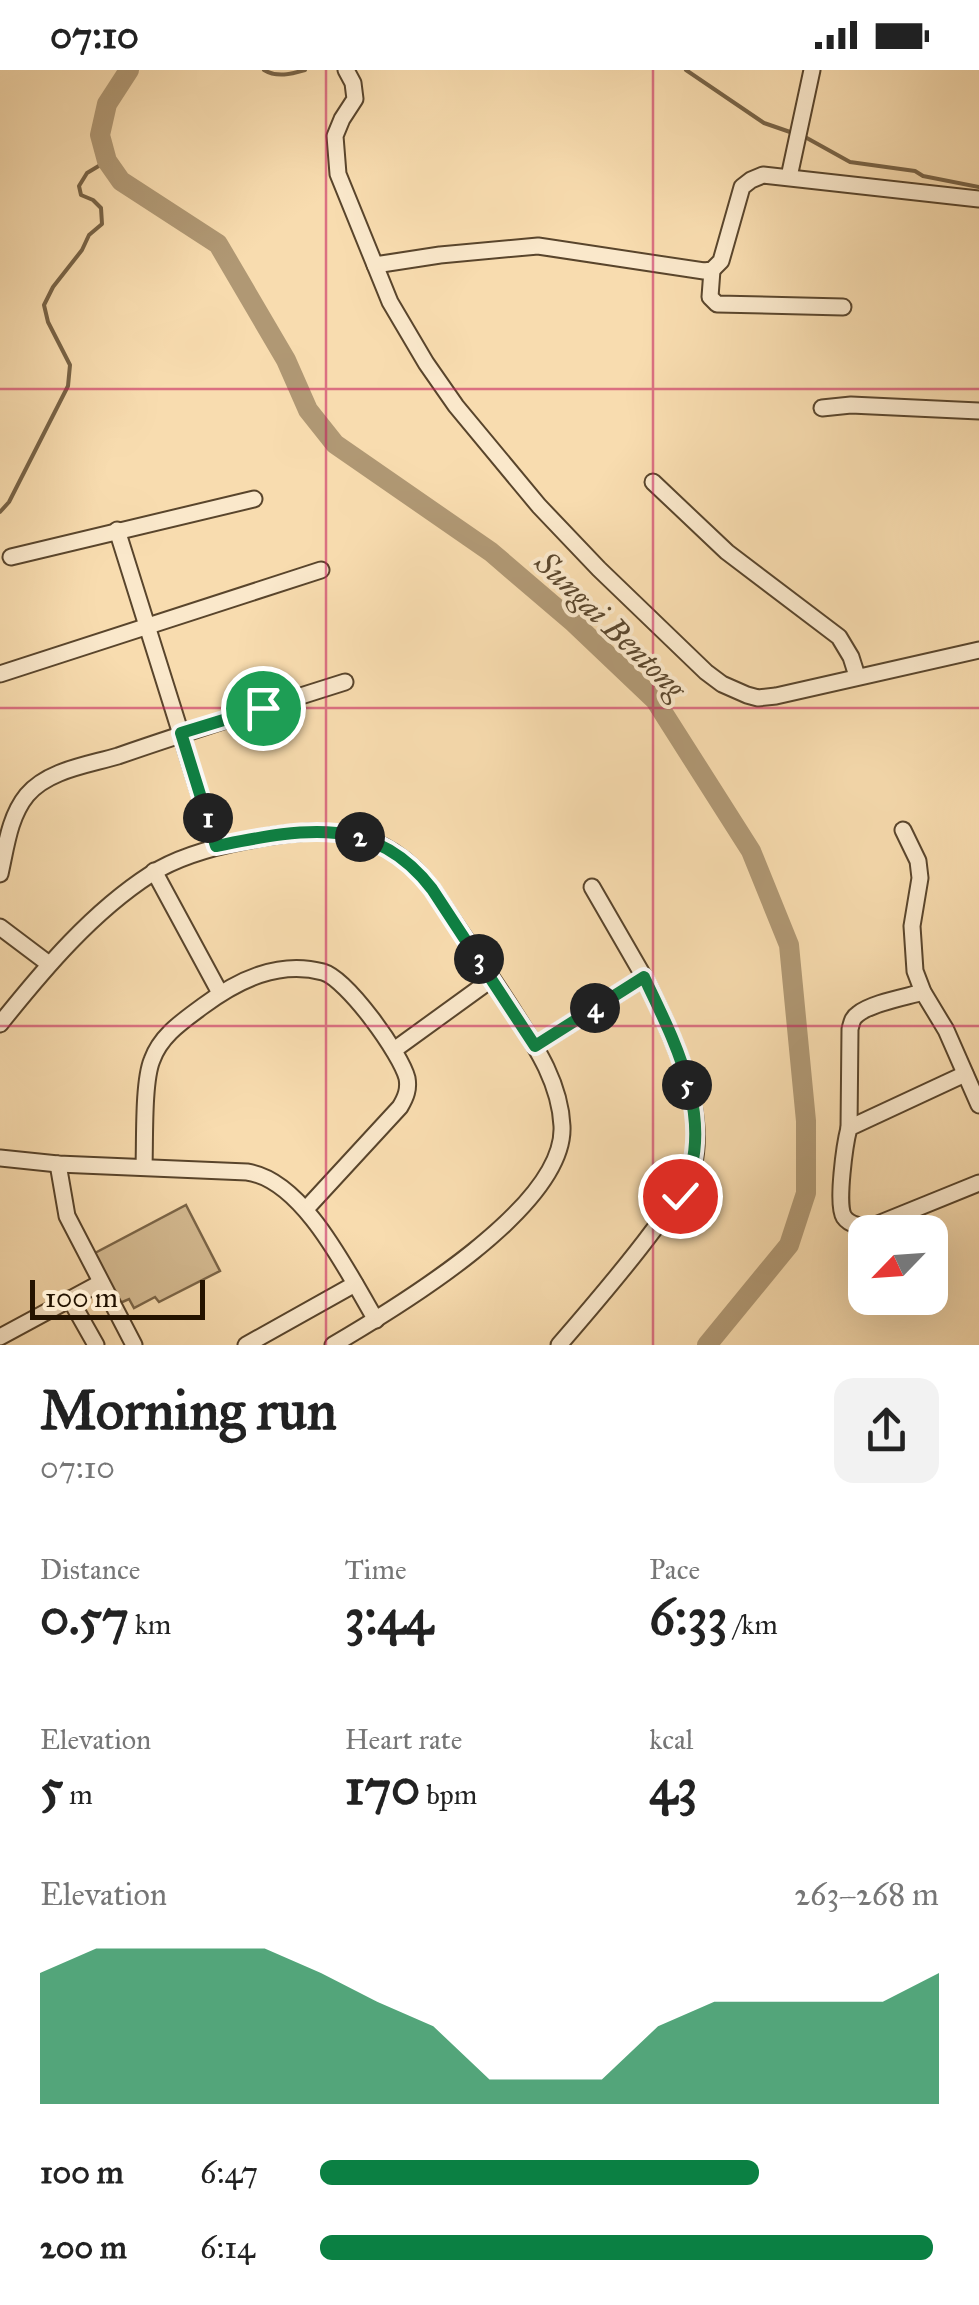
<!DOCTYPE html>
<html lang="en">
<head>
<meta charset="utf-8">
<style>
  :root { --surface:#fff; --page:#f2f2f2; --text:#222; --muted:#767676; --accent:#0b8043 }
  body { margin:0; font-family:"IM FELL Great Primer",serif; background:var(--page); color:var(--text); height:100vh; display:flex; flex-direction:column; font-size:38px; white-space:nowrap }
  * { box-sizing:border-box; margin:0 }
  p { font-size:32px; color:var(--muted) }
  .icon { flex:none; width:55px; height:55px; fill:none; stroke:currentColor; stroke-width:2; stroke-linecap:round; stroke-linejoin:round }
  .map { position:relative; height:1275px; overflow:hidden }
  .drawer { display:flex; flex-direction:column; background:var(--surface); flex:1 }
  .drawer>* { flex:none }
  .needle { width:65px; rotate:245deg }
  .controls { position:absolute; left:848px; top:1145px; display:grid; gap:20px }
  .controls a { display:grid; place-items:center; width:100px; height:100px; border-radius:20px; background:var(--surface); box-shadow:0 10px 40px #0002; font-size:50px }
  .scale { position:absolute; left:30px; bottom:25px; width:175px; box-sizing:border-box; padding-left:10px; border:5px solid #241300; border-top:0; font-size:28px; line-height:35px; white-space:nowrap; color:#241300; -webkit-text-stroke:8px #fae8cb; paint-order:stroke }
  .pin { position:absolute; display:grid; place-items:center; width:85px; height:85px; color:#fff; margin:-42px; border:5px solid #fff; border-radius:50%; box-shadow:0 2px 10px #0007 }
  .km { position:absolute; width:50px; height:50px; margin:-25px; border-radius:50%; background:#222; color:#fff; font-size:28px; line-height:50px; text-align:center }
  .round { display:grid; place-items:center; flex:none; width:105px; height:105px; border-radius:20px; background:var(--page) }
  .headline { display:flex; align-items:center; justify-content:space-between; height:170px; padding:0 40px }
  h1 { font-size:55px; font-weight:800; line-height:75px }
  .figures { display:grid; grid-template-columns:repeat(3,1fr); gap:15px; height:170px; padding:10px 40px }
  .figures div { display:grid; align-content:center }
  .figures b { font-size:50px; font-weight:800 }
  .figures small { font-size:28px; font-weight:400 }
  .figures p { font-size:28px }
  .chart { height:280px; padding:20px 40px }
  .chart p { display:flex; justify-content:space-between }
  .chart svg { width:100%; height:180px; margin-top:10px; fill:var(--accent); opacity:.7 }
  ul { padding:0 40px; list-style:none; font-size:32px }
  li { display:grid; grid-template-columns:160px 120px 1fr; align-items:center; height:75px }
  li i { height:25px; border-radius:12px; background:var(--accent) }
  .status { display:flex; justify-content:space-between; align-items:center; height:70px; padding:0 50px; background:var(--surface); direction:ltr }
  .status svg { height:28px; fill:currentColor }
  .map>svg:first-child { display:block }
</style>
</head>
<body>
<div class="status"><b>07:10</b><svg viewBox="0 0 49 12"><path d="M0 12V9h3v3zM5 12V6h3v6zM10 12V3h3v9zM15 12V0h3v12zM26 1h20v11H26zM47 4h2v5h-2z"/></svg></div>
<div class="map">
<svg width="979" height="1275" viewBox="0 0 979 1275">
  <rect width="100%" height="100%" fill="#f8dcaf"/>
  <filter id="stains"><feTurbulence type="fractalNoise" baseFrequency=".002" numOctaves="4"/><feColorMatrix values="0 0 0 0 .2 0 0 0 0 .09 0 0 0 0 .02 0 0 0 .5 -.17"/></filter>
  <radialGradient id="worn" r=".72"><stop offset=".6" stop-color="#630" stop-opacity="0"/><stop offset="1" stop-color="#630" stop-opacity=".3"/></radialGradient>
  <path fill="#d4ba91" stroke="#7c6648" stroke-width="2.5" d="M186 1135 220 1201 159 1232 155 1227 134 1238 129 1229 120 1233 95 1183Z"/>
  <g fill="none" stroke-linecap="round" stroke-linejoin="round">
    <g stroke="#786346" stroke-width="4">
      <path d="M264 0C277 8 291 4 305 0"/>
      <path d="M686 0 764 53 793 63"/>
      <path d="M805 67 850 92 915 101 923 106 979 117"/>
      <path d="M0 442 9 432 68 316 70 295 48 252 44 235 53 217 82 180 89 165 102 154 101 138 93 130 81 125 79 116 87 103 107 91"/>
    </g>
    <path stroke="#b09874" stroke-width="20" d="M129 0 107 34 100 65 107 91 121 111 218 174 286 290 308 340 335 374 491 482 574 553 655 630 751 781 789 875 806 1051V1123L789 1175 707 1275"/>
    <g stroke="#59452c" stroke-width="19">
      <g id="minor">
        <path d="M346 0 353 13 355 29 342 49 335 66 338 104 390 232 426 293 456 336 539 436 599 499 706 602 722 614 747 625 758 628 776 626 979 580"/>
        <path d="M789 107 812 0"/>
        <path d="M375 195 440 185 538 176 704 201 712 200 721 191 742 117 751 110 763 105 979 129"/>
        <path d="M712 200 710 227 717 234 843 237"/>
        <path d="M822 338 851 335 979 341"/>
        <path d="M653 412 727 482 839 567 851 587 857 606"/>
        <path d="M117 460 216 776"/>
        <path d="M11 487 254 429"/>
        <path d="M0 604 321 500"/>
        <path d="M903 760 918 791 920 808 912 856 915 901 923 922 946 960 979 1035"/>
        <path d="M154 801 220 923"/>
        <path d="M0 804C6 778 9 747 27 725 48 700 88 695 118 686 193 660 269 636 345 612"/>
        <path d="M592 817 644 907"/>
        <path d="M0 857 49 894"/>
        <path d="M0 954C44 899 92 842 151 804 179 786 214 777 245 771 318 756 383 752 432 819 457 857 483 894 508 933 532 971 560 1010 562 1056 566 1137 396 1238 333 1275"/>
        <path d="M535 976 644 907C670 960 708 1037 693 1097 686 1123 667 1142 652 1162 623 1201 591 1238 559 1275"/>
        <path d="M394 980 492 909"/>
        <path d="M965 1004 849 1058C845 1073 836 1135 844 1147 850 1156 864 1157 873 1156L979 1113"/>
        <path d="M849 1058 850 959C852 952 852 948 858 944 871 933 906 927 923 922"/>
        <path d="M0 1088 58 1094 247 1102C304 1110 349 1205 376 1250"/>
        <path d="M58 1094 67 1146 134 1275"/>
        <path d="M144 1096C145 1070 143 1012 152 990 161 965 183 951 203 936 238 910 279 890 323 902 347 909 401 984 407 1008 409 1019 406 1027 400 1037L306 1139"/>
        <path d="M70 1229 96 1275"/>
        <path d="M0 1267 100 1213"/>
        <path d="M246 1275 355 1214"/>
      </g>
    </g>
    <use href="#minor" stroke="#fae8cb" stroke-width="15"/>
  </g>
  <g fill="none" stroke-linecap="round" stroke-linejoin="round">
    <g stroke="#fff" stroke-width="20">
      <path id="route" d="M263 638 181 663 216 776C298 760 373 742 432 819L535 976 644 907C675 972 719 1055 680 1126"/>
    </g>
    <use href="#route" stroke="#0b8043" stroke-width="12"/>
  </g>
  <path fill="none" stroke="#c2185b" stroke-width="2.5" stroke-opacity="0.55" d="M326 0V1275M653 0V1275M0 319H979M0 638H979M0 956H979"/>
  <g text-anchor="middle" stroke-width="8" stroke-linejoin="round" paint-order="stroke">
    <g font-size="32" font-style="italic" fill="#5c482e" stroke="#fae8cb">
      <text transform="translate(611 555) rotate(44)" y="11">Sungai Bentong</text>
    </g>
  </g>
  <rect width="100%" height="100%" filter="url(#stains)"/>
  <rect width="100%" height="100%" fill="url(#worn)"/>
</svg>
<div class="controls">
<a><svg class="needle" viewBox="-14 -14 28 28"><path d="M0-13l5 13h-10z" fill="#e53935"/><path d="M0 13l5-13h-10z" fill="#767676"/></svg></a>
</div>
<div class="scale">100 m</div>
<div class="pin" style="left:263px;top:638px;background:#1e9e55"><svg class="icon" aria-label="arrive" viewBox="0 0 24 24"><path d="M6 21V4h12l-3 4 3 4H6"/></svg></div>
<div class="pin" style="left:680px;top:1126px;background:#d93025"><svg class="icon" aria-label="check" viewBox="0 0 24 24"><path d="M5 12l5 5 9-10"/></svg></div>
<b class="km" style="left:208px;top:748px">1</b>
<b class="km" style="left:360px;top:767px">2</b>
<b class="km" style="left:479px;top:889px">3</b>
<b class="km" style="left:595px;top:938px">4</b>
<b class="km" style="left:687px;top:1015px">5</b>
</div>
<section class="drawer">
<div class="headline"><div><h1>Morning run</h1><p>07:10</p></div><a class="round"><svg class="icon" aria-label="share" viewBox="0 0 24 24"><path d="M12 15V3M7 8l5-5 5 5M5 13v7h14v-7"/></svg></a></div>
<div class="figures">
<div><p>Distance</p><b>0.57<small> km</small></b></div>
<div><p>Time</p><b>3:44</b></div>
<div><p>Pace</p><b>6:33<small> /km</small></b></div>
</div>
<div class="figures">
<div><p>Elevation</p><b>5<small> m</small></b></div>
<div><p>Heart rate</p><b>170<small> bpm</small></b></div>
<div><p>kcal</p><b>43</b></div>
</div>
<div class="chart"><p><span>Elevation</span>263–268 m</p>
<svg viewBox="0 0 160 44" preserveAspectRatio="none"><path d="M0 44V12L10 6L20 6L30 6L40 6L50 12L60 19L70 25L80 38L90 38L100 38L110 25L120 19L130 19L140 19L150 19L160 12V44z"/></svg>
</div>
<ul>
<li><b>100 m</b>6:47<i style="width:71%"></i></li>
<li><b>200 m</b>6:14<i style="width:99%"></i></li>
</ul>
</section>
</body>
</html>
